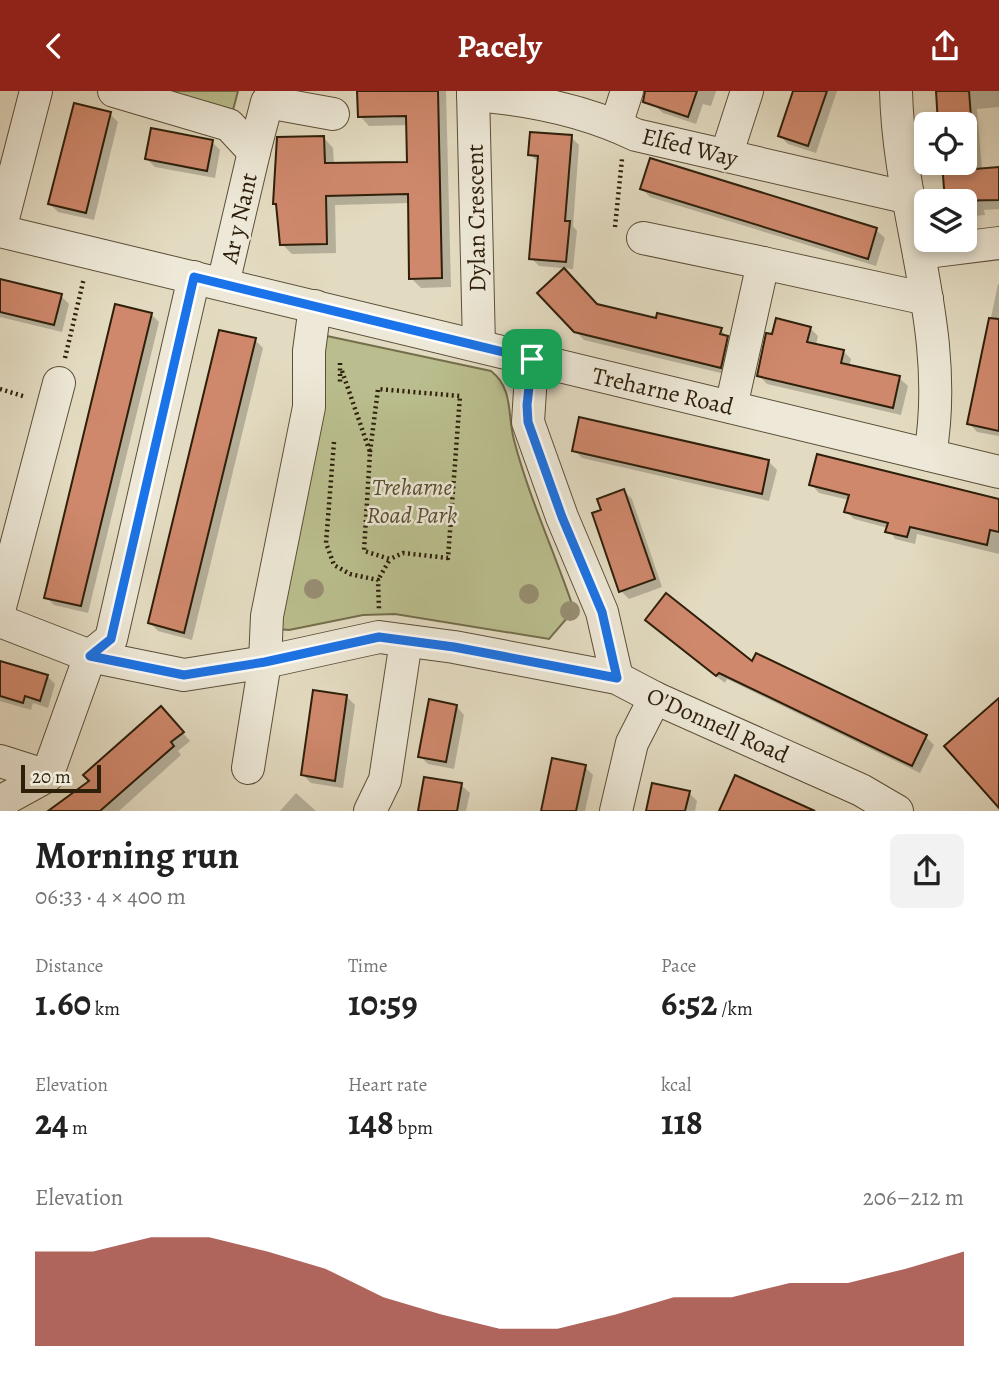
<!DOCTYPE html>
<html lang="en">
<head>
<meta charset="utf-8">
<style>
  :root { --surface:#fff; --page:#f2f2f2; --text:#222; --muted:#767676; --accent:#8f2418 }
  body { margin:0; font-family:Alegreya,serif; background:var(--page); color:var(--text); height:100vh; display:flex; flex-direction:column; font-size:26px; white-space:nowrap }
  * { box-sizing:border-box; margin:0 }
  p { font-size:23px; color:var(--muted) }
  .icon { flex:none; width:38px; height:38px; fill:none; stroke:currentColor; stroke-width:2; stroke-linecap:round; stroke-linejoin:round }
  .map { position:relative; height:720px; overflow:hidden }
  .details { display:flex; flex-direction:column; background:var(--surface); flex:1 }
  .details>* { flex:none }
  .controls { position:absolute; left:914px; top:21px; display:grid; gap:14px }
  .controls a { display:grid; place-items:center; width:63px; height:63px; border-radius:10px; background:var(--surface); box-shadow:0 4px 10px #0003; font-size:35px }
  .scale { position:absolute; left:21px; bottom:18px; width:80px; box-sizing:border-box; padding-left:7px; border:4px solid #2e1f0a; border-top:0; font-size:19px; line-height:24px; white-space:nowrap; color:#2e1f0a; -webkit-text-stroke:5px #ede8d7; paint-order:stroke }
  .pin { position:absolute; display:grid; place-items:center; width:60px; height:60px; color:#fff; margin:-30px; border-radius:14px; box-shadow:0 4px 10px #0006 }
  .round { display:grid; place-items:center; flex:none; width:74px; height:74px; border-radius:10px; background:var(--page) }
  .summary { display:flex; align-items:center; justify-content:space-between; height:119px; padding:0 35px }
  h1 { font-size:38px; font-weight:600; line-height:52px }
  .figures { display:grid; grid-template-columns:repeat(3,1fr); gap:10px; height:119px; padding:7px 35px }
  .figures div { display:grid; align-content:center }
  .figures b { font-size:35px; font-weight:600 }
  .figures small { font-size:19px; font-weight:400 }
  .figures p { font-size:19px }
  .chart { height:196px; padding:14px 35px }
  .chart p { display:flex; justify-content:space-between }
  .chart svg { width:100%; height:126px; margin-top:7px; fill:var(--accent); opacity:.7 }
  header { display:flex; justify-content:space-between; align-items:center; height:91px; padding:0 35px; background:var(--accent); color:#fff; font-size:32px; font-weight:600 }
  .map>svg:first-child { display:block }
</style>
</head>
<body>
<header><svg class="icon" aria-label="back" viewBox="0 0 24 24"><path d="M15 5l-7 7 7 7"/></svg>Pacely<svg class="icon" aria-label="share" viewBox="0 0 24 24"><path d="M12 15V3M7 8l5-5 5 5M5 13v7h14v-7"/></svg></header>
<div class="map">
<svg width="999" height="720" viewBox="0 0 999 720">
  <rect width="100%" height="100%" fill="#e3dbc1"/>
  <filter id="stains"><feTurbulence type="fractalNoise" baseFrequency=".00286" numOctaves="4"/><feColorMatrix values="0 0 0 0 .2 0 0 0 0 .09 0 0 0 0 .02 0 0 0 .5 -.17"/></filter>
  <radialGradient id="worn" r=".72"><stop offset=".6" stop-color="#630" stop-opacity="0"/><stop offset="1" stop-color="#630" stop-opacity=".3"/></radialGradient>
  <g fill="#babe8e" stroke="#746e4c" stroke-width="2">
    <path d="M172 0H238L232 23 171 3Z"/>
    <path d="M327 245 491 280C514 298 507 324 514 349 529 407 555 462 574 519L549 548 395 523 363 524 289 539 278 538 319 251Z"/>
  </g>
  <g fill="#0003">
    <path d="M359 0H446L451 196 421 197 411 187 410 112 335 114 336 162 292 163 282 153 278 115 275 112 324 47 333 57 334 74 409 72 408 34 369 35 360 25Z"/>
    <path d="M659 0H716L711 15 703 13 696 33 663 22 654 14Z"/>
    <path d="M795 0H837L816 62 788 53 780 45Z"/>
    <path d="M938 0H999V16L977 18 982 79 999 78V118L984 119 985 124 964 126V110H946L943 72H964V33H940Z"/>
    <path d="M110 23 118 31 94 129 58 121 50 113Z"/>
    <path d="M571 46 579 54 573 135 577 140 573 178 539 175 531 167 538 71 530 63Z"/>
    <path d="M212 51 220 59 215 87 155 76 147 68Z"/>
    <path d="M642 98 876 139 885 147 876 175 650 106Z"/>
    <path d="M0 190 61 205 69 213 62 241 0 226Z"/>
    <path d="M998 193H999V345L977 341 969 332Z"/>
    <path d="M540 202 657 230 721 239 735 255 729 284 584 249Z"/>
    <path d="M151 223 159 231 88 522 54 514 46 506Z"/>
    <path d="M810 237 818 245 816 254 843 260 851 268 849 276 899 287 908 295 901 324 767 293 759 284Z"/>
    <path d="M255 249 263 257 192 549 158 540 150 532Z"/>
    <path d="M574 359 769 371 777 379 769 410 582 367Z"/>
    <path d="M811 393 999 410V463L917 443 915 453 895 448 888 437 854 428 846 420 849 409 819 402Z"/>
    <path d="M624 400 632 408 662 496 629 508 621 500 604 420Z"/>
    <path d="M655 537 926 646 934 654 920 682 727 588 725 592Z"/>
    <path d="M0 572 47 585 55 593 48 617 33 612 31 619 0 610Z"/>
    <path d="M347 606 355 614 343 697 311 692 303 684Z"/>
    <path d="M456 615 464 624 454 678 428 673 420 665Z"/>
    <path d="M169 626 190 650 178 660 181 664 119 720H51Z"/>
    <path d="M585 676 593 684 585 720H542Z"/>
    <path d="M461 694 470 702 466 720H419Z"/>
    <path d="M296 702 316 720H280Z"/>
    <path d="M689 702 697 710 695 720H647Z"/>
  </g>
  <g fill="#cf886c" stroke="#2e1f0a" stroke-width="2">
    <path d="M357 0H438L442 187 409 188 408 103 326 105 327 153 280 154 276 113H273L277 46 324 45 325 72 407 71 406 25 358 26Z"/>
    <path d="M645 0H697L688 26 643 11Z"/>
    <path d="M793 0H827L808 55 778 45Z"/>
    <path d="M936 0H969L975 78 999 76V109L945 110 942 72H964V33H938Z"/>
    <path d="M74 12 111 21 86 122 48 113Z"/>
    <path d="M151 37 213 49 207 80 145 68Z"/>
    <path d="M530 41 572 44 565 130H570L566 171 529 168 538 65 528 64Z"/>
    <path d="M650 67 877 137 868 168 640 98Z"/>
    <path d="M564 177 597 213 656 227 657 222 722 237 720 243 728 245 721 277 574 241 537 202Z"/>
    <path d="M0 188 62 203 54 234 0 221Z"/>
    <path d="M115 213 152 222 81 515 44 507Z"/>
    <path d="M776 227 811 236 807 251 844 259 841 272 900 285 893 317 757 285 766 242 772 243Z"/>
    <path d="M989 227 999 228V340L967 333Z"/>
    <path d="M219 239 256 247 184 542 148 532Z"/>
    <path d="M579 326 769 369 762 403 572 360Z"/>
    <path d="M817 363 999 408V441L990 439 987 454 910 436 907 446 885 441 888 432 844 421 849 404 809 394Z"/>
    <path d="M624 398 655 488 619 501 592 422 601 419 597 408Z"/>
    <path d="M666 502 752 570 756 562 927 644 912 675 719 582 716 585 645 529Z"/>
    <path d="M0 570 48 584 40 610 25 605 23 612 0 605Z"/>
    <path d="M313 599 347 604 335 690 301 684Z"/>
    <path d="M999 607V717L944 655Z"/>
    <path d="M429 608 457 614 446 671 418 666Z"/>
    <path d="M161 615 184 641 171 651 174 655 100 720H48L89 690 83 684Z"/>
    <path d="M552 667 586 674 576 720H541Z"/>
    <path d="M735 684 815 720H719Z"/>
    <path d="M424 686 462 692 457 720H418Z"/>
    <path d="M652 692 690 700 685 720H646Z"/>
  </g>
  <g fill="none" stroke-linecap="round" stroke-linejoin="round">
    <g stroke="#5b4e38" stroke-width="34">
      <g id="minor">
        <path d="M114 0 229 34 254 61 267 11 333 23"/>
        <path d="M473 0 479 255"/>
        <path d="M896 0C899 124 952 239 930 364"/>
        <path d="M473 4C528 8 586 20 636 44L909 107"/>
        <path d="M616 34 627 0"/>
        <path d="M726 65 747 0"/>
        <path d="M0 139 36 0"/>
        <path d="M0 140 999 381"/>
        <path d="M643 147 763 172 731 316"/>
        <path d="M919 162 999 152"/>
        <path d="M763 172 927 208"/>
        <path d="M223 193 254 61"/>
        <path d="M532 268 528 331 562 426 602 521 617 587"/>
        <path d="M0 516 59 292"/>
        <path d="M0 530 90 565 184 584 265 571 379 546 454 556 617 587 655 607 861 699 897 720"/>
        <path d="M0 670 47 685"/>
        <path d="M248 677 265 571 267 525 309 316V260L315 215"/>
        <path d="M0 711 47 685 90 565 111 548 194 186"/>
        <path d="M370 720 385 689 406 550"/>
        <path d="M616 720 632 652 655 607"/>
      </g>
    </g>
    <g stroke="#2e1f0a" stroke-width="4.5" stroke-dasharray="2 3.5" stroke-linecap="butt">
      <path d="M615 136 622 68"/>
      <path d="M65 267 84 187"/>
      <path d="M340 272V294"/>
      <path d="M342 280 370 361 364 460 390 468 378 489"/>
      <path d="M0 298 26 306"/>
      <path d="M334 351 326 452 334 474 350 483 378 489 379 519"/>
      <path d="M370 361 378 298 460 305 448 467 403 462 390 468"/>
    </g>
    <use href="#minor" stroke="#ede8d7" stroke-width="32"/>
  </g>
  <g fill="#978e72">
    <circle cx="314" cy="498" r="10"/>
    <circle cx="529" cy="503" r="10"/>
    <circle cx="570" cy="520" r="10"/>
  </g>
  <g fill="none" stroke-linecap="round" stroke-linejoin="round">
    <g stroke="#fff" stroke-width="14">
      <path id="route" d="M194 186 532 268 527 314 528 331 562 426 602 521 617 587 454 556 379 546 265 571 184 584 90 565 111 548Z"/>
    </g>
    <use href="#route" stroke="#1a73e8" stroke-width="9"/>
  </g>
  <g text-anchor="middle" stroke-width="5" stroke-linejoin="round" paint-order="stroke">
    <g font-size="24" fill="#2e1f0a" stroke="#ede8d7">
      <text transform="translate(690 56) rotate(14)" y="8">Elfed Way</text>
      <text transform="translate(239 127) rotate(-77)" y="8">Ar y Nant</text>
      <text transform="translate(476 127) rotate(-91)" y="8">Dylan Crescent</text>
      <text transform="translate(663 300) rotate(13)" y="8">Treharne Road</text>
      <text transform="translate(718 634) rotate(24)" y="8">O'Donnell Road</text>
    </g>
    <g font-size="24" font-style="italic" fill="#584f32" stroke="#ede8d7">
      <text x="412" y="404">Treharne<tspan x="412" dy="28">Road Park</tspan></text>
    </g>
  </g>
  <rect width="100%" height="100%" filter="url(#stains)"/>
  <rect width="100%" height="100%" fill="url(#worn)"/>
</svg>
<div class="controls">
<a><svg class="icon" aria-label="locate" viewBox="0 0 24 24"><circle cx="12" cy="12" r="6"/><path d="M12 2v4M12 18v4M2 12h4M18 12h4"/></svg></a>
<a><svg class="icon" aria-label="layers" viewBox="0 0 24 24"><path d="M12 4l9 5-9 5-9-5zM3 14l9 5 9-5"/></svg></a>
</div>
<div class="scale">20 m</div>
<div class="pin" style="left:532px;top:268px;background:#1e9e55"><svg class="icon" aria-label="arrive" viewBox="0 0 24 24"><path d="M6 21V4h12l-3 4 3 4H6"/></svg></div>
</div>
<section class="details">
<div class="summary"><div><h1>Morning run</h1><p>06:33 · 4 × 400 m</p></div><a class="round"><svg class="icon" aria-label="share" viewBox="0 0 24 24"><path d="M12 15V3M7 8l5-5 5 5M5 13v7h14v-7"/></svg></a></div>
<div class="figures">
<div><p>Distance</p><b>1.60<small> km</small></b></div>
<div><p>Time</p><b>10:59</b></div>
<div><p>Pace</p><b>6:52<small> /km</small></b></div>
</div>
<div class="figures">
<div><p>Elevation</p><b>24<small> m</small></b></div>
<div><p>Heart rate</p><b>148<small> bpm</small></b></div>
<div><p>kcal</p><b>118</b></div>
</div>
<div class="chart"><p><span>Elevation</span>206–212 m</p>
<svg viewBox="0 0 160 44" preserveAspectRatio="none"><path d="M0 44V11L10 11L20 6L30 6L40 11L50 17L60 27L70 33L80 38L90 38L100 33L110 27L120 27L130 22L140 22L150 17L160 11V44z"/></svg>
</div>
</section>
</body>
</html>
